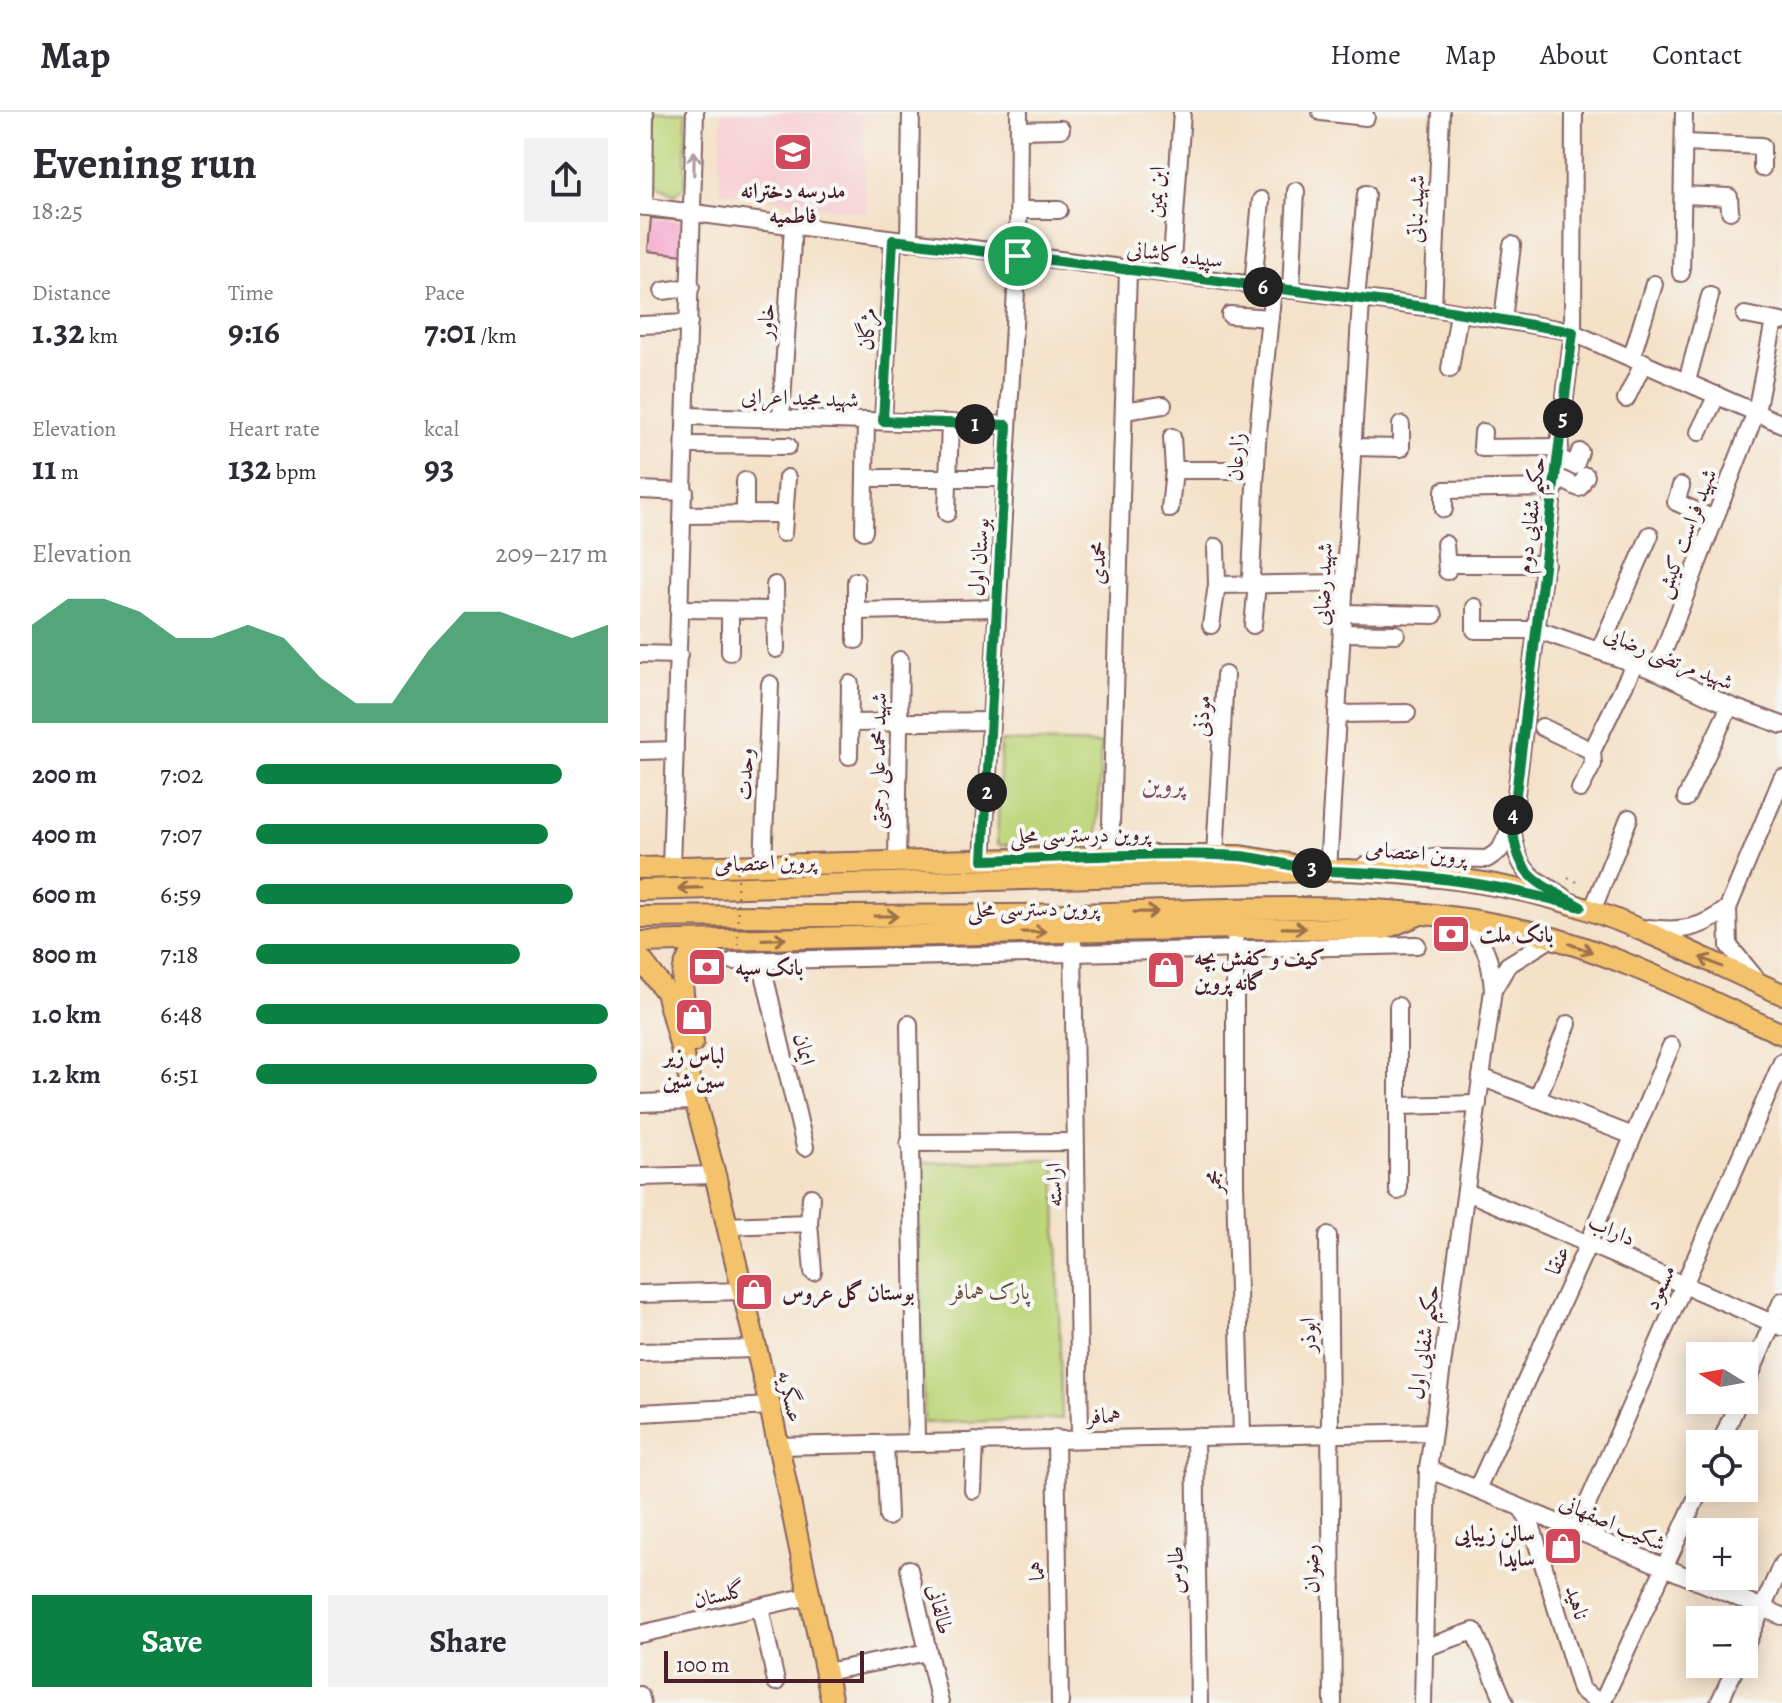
<!DOCTYPE html>
<html lang="en">
<head>
<meta charset="utf-8">
<style>
  :root { --surface:#fff; --page:#f2f2f3; --text:#2b2b33; --muted:#7c7c81; --line:#e1e1e2; --accent:#0b8043 }
  body { margin:0; font-family:Alegreya,Amiri,serif; background:var(--page); color:var(--text); height:100vh; display:flex; flex-direction:column; font-size:30px; white-space:nowrap }
  * { box-sizing:border-box; margin:0 }
  p { font-size:26px; color:var(--muted) }
  .icon { flex:none; width:44px; height:44px; fill:none; stroke:currentColor; stroke-width:2; stroke-linecap:round; stroke-linejoin:round }
  .map { position:relative; flex:1; overflow:hidden }
  .sheet { display:flex; flex-direction:column; background:var(--surface); width:640px }
  .sheet>* { flex:none }
  .needle { width:52px; rotate:281deg }
  .fabs { position:absolute; left:1046px; top:1230px; display:grid; gap:16px }
  .fabs a { display:grid; place-items:center; width:72px; height:72px; border-radius:0px; background:var(--surface); box-shadow:0 4px 20px #0003; font-size:40px }
  .scale { position:absolute; left:24px; bottom:20px; width:200px; box-sizing:border-box; padding-left:8px; border:4px solid #4a1f2b; border-top:0; font-size:22px; line-height:28px; white-space:nowrap; color:#4a1f2b; -webkit-text-stroke:6px #f6f6f2; paint-order:stroke }
  .pin { position:absolute; display:grid; place-items:center; width:68px; height:68px; color:#fff; margin:-34px; border:4px solid #fff; border-radius:50%; box-shadow:0 2px 8px #0007 }
  .km { position:absolute; width:40px; height:40px; margin:-20px; border-radius:50%; background:#222; color:#fff; font-size:22px; line-height:40px; text-align:center }
  .round { display:grid; place-items:center; flex:none; width:84px; height:84px; border-radius:0px; background:var(--page) }
  .head { display:flex; align-items:center; justify-content:space-between; height:136px; padding:0 32px }
  h1 { font-size:44px; font-weight:700; line-height:60px }
  .metrics { display:grid; grid-template-columns:repeat(3,1fr); gap:12px; height:136px; padding:8px 32px }
  .metrics div { display:grid; align-content:center }
  .metrics b { font-size:34px; font-weight:700 }
  .metrics small { font-size:22px; font-weight:400 }
  .metrics p { font-size:22px }
  .chart { height:224px; padding:16px 32px }
  .chart p { display:flex; justify-content:space-between }
  .chart svg { width:100%; height:144px; margin-top:8px; fill:var(--accent); opacity:.7 }
  .action { display:flex; gap:16px; margin-top:auto; padding:16px 32px }
  .action a { flex:1; height:92px; border-radius:0px; background:var(--accent); color:#fff; font-size:32px; font-weight:700; line-height:92px; text-align:center }
  .action a+a { background:var(--page); color:var(--text) }
  ul { padding:0 32px; list-style:none; font-size:26px }
  li { display:grid; grid-template-columns:128px 96px 1fr; align-items:center; height:60px }
  li i { height:20px; border-radius:10px; background:var(--accent) }
  header { display:flex; align-items:center; gap:48px; box-sizing:border-box; height:112px; padding:0 40px; background:var(--surface); border-bottom:2px solid var(--line) }
  header strong { font-size:38px }
  nav { display:flex; gap:44px; margin-inline-start:auto; font-size:28px }
  main { display:flex; flex:1; min-height:0 }
  .map>svg:first-child { display:block }
</style>
</head>
<body>
<header>
<strong>Map</strong>
<nav><a>Home</a><a>Map</a><a>About</a><a>Contact</a></nav>
</header>
<main>
<section class="sheet">
<div class="head"><div><h1>Evening run</h1><p>18:25</p></div><a class="round"><svg class="icon" aria-label="share" viewBox="0 0 24 24"><path d="M12 15V3M7 8l5-5 5 5M5 13v7h14v-7"/></svg></a></div>
<div class="metrics">
<div><p>Distance</p><b>1.32<small> km</small></b></div>
<div><p>Time</p><b>9:16</b></div>
<div><p>Pace</p><b>7:01<small> /km</small></b></div>
</div>
<div class="metrics">
<div><p>Elevation</p><b>11<small> m</small></b></div>
<div><p>Heart rate</p><b>132<small> bpm</small></b></div>
<div><p>kcal</p><b>93</b></div>
</div>
<div class="chart"><p><span>Elevation</span>209–217 m</p>
<svg viewBox="0 0 160 44" preserveAspectRatio="none"><path d="M0 44V14L10 6L20 6L30 10L40 18L50 18L60 14L70 18L80 30L90 38L100 38L110 22L120 10L130 10L140 14L150 18L160 14V44z"/></svg>
</div>
<ul>
<li><b>200 m</b>7:02<i style="width:87%"></i></li>
<li><b>400 m</b>7:07<i style="width:83%"></i></li>
<li><b>600 m</b>6:59<i style="width:90%"></i></li>
<li><b>800 m</b>7:18<i style="width:75%"></i></li>
<li><b>1.0 km</b>6:48<i style="width:100%"></i></li>
<li><b>1.2 km</b>6:51<i style="width:97%"></i></li>
</ul>
<div class="action"><a>Save</a><a>Share</a></div>
</section>
<div class="map">
<svg width="1142" height="1591" viewBox="0 0 1142 1591">
  <rect width="100%" height="100%" fill="#f6f6f2"/>
  <filter id="ink" filterUnits="userSpaceOnUse"><feTurbulence type="fractalNoise" baseFrequency=".0125" numOctaves="2"/><feDisplacementMap in="SourceGraphic" scale="16" xChannelSelector="R" yChannelSelector="G"/><feConvolveMatrix kernelMatrix="1 2 1 2 8 2 1 2 1" color-interpolation-filters="sRGB"/></filter>
  <filter id="wash" filterUnits="userSpaceOnUse"><feTurbulence type="fractalNoise" baseFrequency=".006" numOctaves="4" result="noise"/><feDisplacementMap in="SourceGraphic" scale="32" xChannelSelector="R" yChannelSelector="G"/><feGaussianBlur stdDeviation="1.8" result="paint"/><feColorMatrix in="noise" values="0 0 0 0 0 0 0 0 0 0 0 0 0 0 0 0 0 1.4 0 .05"/><feComposite in="paint" operator="in"/></filter>
  <g filter="url(#wash)">
    <rect width="100%" height="100%" fill="#f4e1c8"/>
    <path fill="#f7cfd4" d="M82 0H222L226 101 80 79Z"/>
    <g fill="#bed67a" stroke="#847a52" stroke-width="2">
      <path d="M14 0H46L45 74 35 83 13 72Z"/>
      <path d="M361 629 461 632 457 736 357 733Z"/>
      <path d="M415 1047 422 1307 284 1311 277 1051Z"/>
    </g>
    <g id="blocks">
      <path fill="#f6a4cb" d="M11 106 47 109 44 143 8 139Z"/>
    </g>
  </g>
  <g filter="url(#ink)">
    <use href="#blocks" fill-opacity="0" stroke="#866362" stroke-width="2"/>
    <g fill="none" stroke-linecap="round" stroke-linejoin="round">
      <g stroke="#866362" stroke-width="20">
        <g id="minor">
          <path d="M681 0 726 5"/>
          <path d="M379 18 421 17"/>
          <path d="M1044 31 1122 34V56"/>
          <path d="M1043 83 1089 85 1090 99"/>
          <path d="M0 94 793 196 929 219 1142 312"/>
          <path d="M4 95 5 0"/>
          <path d="M379 98H419"/>
          <path d="M269 130 271 0"/>
          <path d="M1041 161 1044 0"/>
          <path d="M531 163 542 0"/>
          <path d="M613 173 621 88"/>
          <path d="M651 177 656 79"/>
          <path d="M23 179 51 175"/>
          <path d="M716 187 726 82"/>
          <path d="M793 196 801 0"/>
          <path d="M590 203 630 206"/>
          <path d="M1105 203 1142 210"/>
          <path d="M863 208 872 133"/>
          <path d="M0 213 49 211"/>
          <path d="M992 244 1014 172"/>
          <path d="M810 257 819 201"/>
          <path d="M1047 269 1070 184"/>
          <path d="M986 287 1004 250"/>
          <path d="M484 299 523 293"/>
          <path d="M47 304 367 313"/>
          <path d="M141 306 153 114"/>
          <path d="M243 309 253 128"/>
          <path d="M843 320 842 336 920 335"/>
          <path d="M1059 320 1077 283"/>
          <path d="M46 333 148 334"/>
          <path d="M712 335 761 336V313"/>
          <path d="M919 346 935 354 940 340"/>
          <path d="M534 358H616"/>
          <path d="M916 365 939 376 946 364"/>
          <path d="M225 366H365"/>
          <path d="M105 369V403"/>
          <path d="M1041 374 1036 390 1074 407"/>
          <path d="M0 378 45 380"/>
          <path d="M530 397 534 358 532 325"/>
          <path d="M804 397V378L915 376"/>
          <path d="M307 401 310 311"/>
          <path d="M45 403 144 402"/>
          <path d="M224 419 226 309"/>
          <path d="M143 421 147 366"/>
          <path d="M805 432 807 459"/>
          <path d="M807 452H906"/>
          <path d="M135 473 136 537"/>
          <path d="M577 473 705 471"/>
          <path d="M835 495V518H898L1016 559 1090 594 1142 613"/>
          <path d="M41 497 136 498"/>
          <path d="M90 498V540"/>
          <path d="M218 499 357 496"/>
          <path d="M703 501 794 503"/>
          <path d="M571 513 577 473 576 435"/>
          <path d="M613 513 617 472 611 466 617 330 633 176"/>
          <path d="M702 521 756 522"/>
          <path d="M216 528V469"/>
          <path d="M959 539 1010 423"/>
          <path d="M0 542 39 543"/>
          <path d="M1016 559 1116 300 1134 209"/>
          <path d="M697 602 767 601"/>
          <path d="M210 611 351 609"/>
          <path d="M902 615 952 639 995 551"/>
          <path d="M0 639 35 638"/>
          <path d="M209 644 210 572"/>
          <path d="M940 677 953 652 952 639"/>
          <path d="M1046 686 1090 594"/>
          <path d="M575 744 585 563"/>
          <path d="M470 745 488 158"/>
          <path d="M343 748 378 144 379 0"/>
          <path d="M257 750 260 548"/>
          <path d="M123 753 130 572"/>
          <path d="M724 754 767 745 847 747 860 738 871 715"/>
          <path d="M31 756 55 0"/>
          <path d="M688 759 721 188"/>
          <path d="M923 784C885 762 877 757 872 714L933 220 934 0"/>
          <path d="M952 799 989 706"/>
          <path d="M1008 816C1041 820 1062 817 1088 796"/>
          <path d="M595 829V1071L602 1323"/>
          <path d="M433 832 440 1326"/>
          <path d="M93 849 777 833"/>
          <path d="M121 849 165 1035"/>
          <path d="M1118 869 1089 834 1088 796 1142 666"/>
          <path d="M853 878 868 853 912 826"/>
          <path d="M758 894V1079"/>
          <path d="M269 912 276 1330"/>
          <path d="M841 965 993 1024"/>
          <path d="M897 987 928 912"/>
          <path d="M0 991 54 989"/>
          <path d="M758 994 838 992"/>
          <path d="M269 1031 434 1030"/>
          <path d="M0 1065 75 1063"/>
          <path d="M827 1080 1142 1215"/>
          <path d="M169 1111 171 1085"/>
          <path d="M86 1114 169 1111 173 1160"/>
          <path d="M688 1124 693 1591"/>
          <path d="M0 1182 102 1179"/>
          <path d="M0 1240 115 1237"/>
          <path d="M1104 1277 1142 1189"/>
          <path d="M0 1301 130 1294"/>
          <path d="M555 1324 559 1591"/>
          <path d="M416 1326 420 1591"/>
          <path d="M245 1332 248 1405"/>
          <path d="M1080 1332 1099 1288"/>
          <path d="M136 1334 793 1320"/>
          <path d="M788 1357 1142 1504"/>
          <path d="M837 1377 949 1130 1031 934"/>
          <path d="M333 1378 335 1329"/>
          <path d="M881 1396 891 1412 941 1578 961 1591"/>
          <path d="M936 1418 1142 950"/>
          <path d="M120 1495 136 1570"/>
          <path d="M0 1522 169 1484"/>
          <path d="M784 1536 834 1519 865 1591"/>
          <path d="M1104 1537 1142 1452"/>
          <path d="M288 1540 300 1591"/>
          <path d="M186 1560 288 1540 269 1457"/>
          <path d="M0 1583 2 1591"/>
          <path d="M783 1591 788 1357 853 878C850 839 845 830 816 805"/>
          <path d="M962 1591 1061 1376"/>
          <path d="M1079 1591 1097 1552"/>
        </g>
      </g>
      <g stroke="#866362" stroke-width="24">
        <g id="major">
          <path d="M0 756 508 744H600L649 752"/>
          <path d="M0 778 707 758C786 762 865 769 941 795 1010 818 1076 853 1142 882"/>
          <path d="M0 805C147 803 294 805 440 802 585 798 750 784 891 820 978 842 1060 885 1142 922"/>
          <path d="M0 830 595 816 743 817 776 804"/>
          <path d="M0 846 26 880 75 1063 130 1294 192 1591"/>
          <path d="M53 930C46 897 25 841 73 832"/>
        </g>
      </g>
      <path stroke="#866362" stroke-width="2" stroke-dasharray="2 6" stroke-linecap="butt" d="M928 766 942 772"/>
      <use href="#minor" stroke="#fff" stroke-width="16"/>
      <use href="#major" stroke="#f3c26a" stroke-width="20"/>
      <path stroke="#866362" stroke-width="2" stroke-dasharray="2 6" stroke-linecap="butt" d="M97 743 98 846"/>
    </g>
    <defs><path id="oneway-shaft" d="M-6 0H5M1.5-3L5.5 0L1.5 3" fill="none" stroke-width="1.6" stroke-linecap="round" stroke-linejoin="round" transform="scale(2)"/></defs>
    <use stroke="#ae9aa0" href="#oneway-shaft" transform="translate(54 51) rotate(-89)"/>
    <g stroke="#9e704a">
      <use href="#oneway-shaft" transform="translate(50 776) rotate(178)"/>
      <use href="#oneway-shaft" transform="translate(506 800) rotate(-1)"/>
      <use href="#oneway-shaft" transform="translate(246 804)"/>
      <use href="#oneway-shaft" transform="translate(654 816) rotate(1)"/>
      <use href="#oneway-shaft" transform="translate(394 820) rotate(-1)"/>
      <use href="#oneway-shaft" transform="translate(134 827) rotate(-2)"/>
      <use href="#oneway-shaft" transform="translate(941 836) rotate(20)"/>
      <use href="#oneway-shaft" transform="translate(1071 850) rotate(-156)"/>
    </g>
  </g>
  <g fill="none" stroke-linecap="round" stroke-linejoin="round" filter="url(#ink)">
    <g stroke="#fff" stroke-width="16">
      <path id="route" d="M253 128 793 196 933 220 872 714C879 769 897 769 941 795 850 770 783 762 689 759 659 758 629 746 599 744 514 739 427 746 343 748L367 313 243 309Z"/>
    </g>
    <use href="#route" stroke="#0b8043" stroke-width="10"/>
  </g>
  <defs>
    <g id="school-square" transform="scale(2)"><rect x="-9" y="-9" width="18" height="18" rx="4" fill="#d1495b" stroke="#f6f6f2"/><path d="M0-5L7-2L0 1L-7-2ZM-4 1L0 2.5L4 1V4Q0 6-4 4Z" fill="#fff"/></g>
    <g id="bank-square" transform="scale(2)"><rect x="-9" y="-9" width="18" height="18" rx="4" fill="#d1495b" stroke="#f6f6f2"/><path d="M-6-4H6V4H-6ZM0-2.3a2.3 2.3 0 1 0 0 4.6a2.3 2.3 0 1 0 0-4.6Z" fill="#fff"/></g>
    <g id="shop-square" transform="scale(2)"><rect x="-9" y="-9" width="18" height="18" rx="4" fill="#d1495b" stroke="#f6f6f2"/><path d="M-5-2.5h2.3a2.7 3.5 0 0 1 5.4 0H5L5.5 6h-11ZM-1.5-2.5h3a1.5 2.3 0 0 0-3 0Z" fill="#fff"/></g>
  </defs>
  <g fill-rule="evenodd">
    <use href="#school-square" x="153" y="40"/>
    <use href="#bank-square" x="811" y="822"/>
    <use href="#bank-square" x="67" y="855"/>
    <use href="#shop-square" x="526" y="858"/>
    <use href="#shop-square" x="54" y="905"/>
    <use href="#shop-square" x="114" y="1180"/>
    <use href="#shop-square" x="923" y="1434"/>
  </g>
  <g text-anchor="middle" stroke-width="8" stroke-linejoin="round" paint-order="stroke">
    <g font-size="22" font-weight="bold" fill="#4a1f2b" stroke="#f6f6f2" text-anchor="start">
      <text x="153" y="86" text-anchor="middle">مدرسه دخترانه<tspan x="153" dy="25">فاطمیه</tspan></text>
      <text x="839" y="830">بانک ملت</text>
      <text x="554" y="853">کیف و کفش بچه<tspan x="554" dy="25">گانه پروین</tspan></text>
      <text x="95" y="863">بانک سپه</text>
      <text x="54" y="951" text-anchor="middle">لباس زیر<tspan x="54" dy="25">سین شین</tspan></text>
      <text x="142" y="1188">بوستان گل عروس</text>
      <text x="895" y="1429" text-anchor="end">سالن زیبایی<tspan x="895" dy="25">سایدا</tspan></text>
    </g>
    <g font-size="22" fill="#4a1f2b" stroke="#f6f6f2">
      <text transform="translate(515 80) rotate(-86)" y="8">ابن یمین</text>
      <text transform="translate(775 97) rotate(-88)" y="8">شهید نباتی</text>
      <text transform="translate(535 142) rotate(7)" y="8">سپیده کاشانی</text>
      <text transform="translate(125 209) rotate(-86)" y="8">خاور</text>
      <text transform="translate(226 217) rotate(-87)" y="8">مژگان</text>
      <text transform="translate(160 285) rotate(2)" y="8">شهید مجید اعرابی</text>
      <text transform="translate(595 345) rotate(-87)" y="8">زارعان</text>
      <text transform="translate(890 403) rotate(-83)" y="8">حکیم شفایی دوم</text>
      <text transform="translate(1045 421) rotate(-69)" y="8">شهید فراست کیش</text>
      <text transform="translate(338 445) rotate(-86)" y="8">بوستان اول</text>
      <text transform="translate(457 451) rotate(-88)" y="8">محمدی</text>
      <text transform="translate(682 472) rotate(-87)" y="8">شهید رضایی</text>
      <text transform="translate(1029 545) rotate(22)" y="8">شهید مرتضی رضایی</text>
      <text transform="translate(561 604) rotate(-87)" y="8">موذنی</text>
      <text transform="translate(237 649) rotate(-89)" y="8">شهید محمد علی رحمتی</text>
      <text transform="translate(104 662) rotate(-88)" y="8">وحدت</text>
      <text transform="translate(440 722) rotate(-1)" y="8">پروین درسترسی محلی</text>
      <text transform="translate(776 740) rotate(5)" y="8">پروین اعتصامی</text>
      <text transform="translate(125 750) rotate(-2)" y="8">پروین اعتصامی</text>
      <text transform="translate(393 796) rotate(-1)" y="8">پروین دسترسی محلی</text>
      <text transform="translate(165 937) rotate(77)" y="8">ایمان</text>
      <text transform="translate(573 1070) rotate(-91)" y="8">مجمر</text>
      <text transform="translate(413 1073) rotate(-91)" y="8">اراسته</text>
      <text transform="translate(972 1117) rotate(24)" y="8">داراب</text>
      <text transform="translate(917 1148) rotate(-66)" y="8">عنقا</text>
      <text transform="translate(1019 1175) rotate(-66)" y="8">مسعود</text>
      <text transform="translate(667 1223) rotate(-91)" y="8">ابوذر</text>
      <text transform="translate(783 1230) rotate(-82)" y="8">حکیم شفایی اول</text>
      <text transform="translate(151 1284) rotate(78)" y="8">عسگریه</text>
      <text transform="translate(464 1303) rotate(-1)" y="8">همافر</text>
      <text transform="translate(973 1410) rotate(23)" y="8">شکیب اصفهانی</text>
      <text transform="translate(670 1457) rotate(-91)" y="8">رضوان</text>
      <text transform="translate(535 1458) rotate(-91)" y="8">طاوس</text>
      <text transform="translate(396 1459) rotate(-91)" y="8">هما</text>
      <text transform="translate(79 1482) rotate(-13)" y="8">گلستان</text>
      <text transform="translate(938 1490) rotate(73)" y="8">ناهید</text>
      <text transform="translate(301 1497) rotate(77)" y="8">طالقانی</text>
    </g>
    <g font-size="22" fill="#674d3f" stroke="#f6f6f2">
      <text x="350" y="1187">پارک همافر</text>
    </g>
    <g font-size="26" fill="#864e63" stroke="#f6f6f2">
      <text x="523" y="681">پروین</text>
    </g>
  </g>
</svg>
<div class="fabs">
<a><svg class="needle" viewBox="-14 -14 28 28"><path d="M0-13l5 13h-10z" fill="#e53935"/><path d="M0 13l5-13h-10z" fill="#7c7c81"/></svg></a>
<a><svg class="icon" aria-label="locate" viewBox="0 0 24 24"><circle cx="12" cy="12" r="6"/><path d="M12 2v4M12 18v4M2 12h4M18 12h4"/></svg></a>
<a>+</a>
<a>−</a>
</div>
<div class="scale">100 m</div>
<div class="pin" style="left:378px;top:144px;background:#1e9e55"><svg class="icon" aria-label="arrive" viewBox="0 0 24 24"><path d="M6 21V4h12l-3 4 3 4H6"/></svg></div>
<b class="km" style="left:335px;top:312px">1</b>
<b class="km" style="left:347px;top:680px">2</b>
<b class="km" style="left:672px;top:756px">3</b>
<b class="km" style="left:873px;top:703px">4</b>
<b class="km" style="left:923px;top:306px">5</b>
<b class="km" style="left:623px;top:175px">6</b>
</div>
</main>
</body>
</html>
